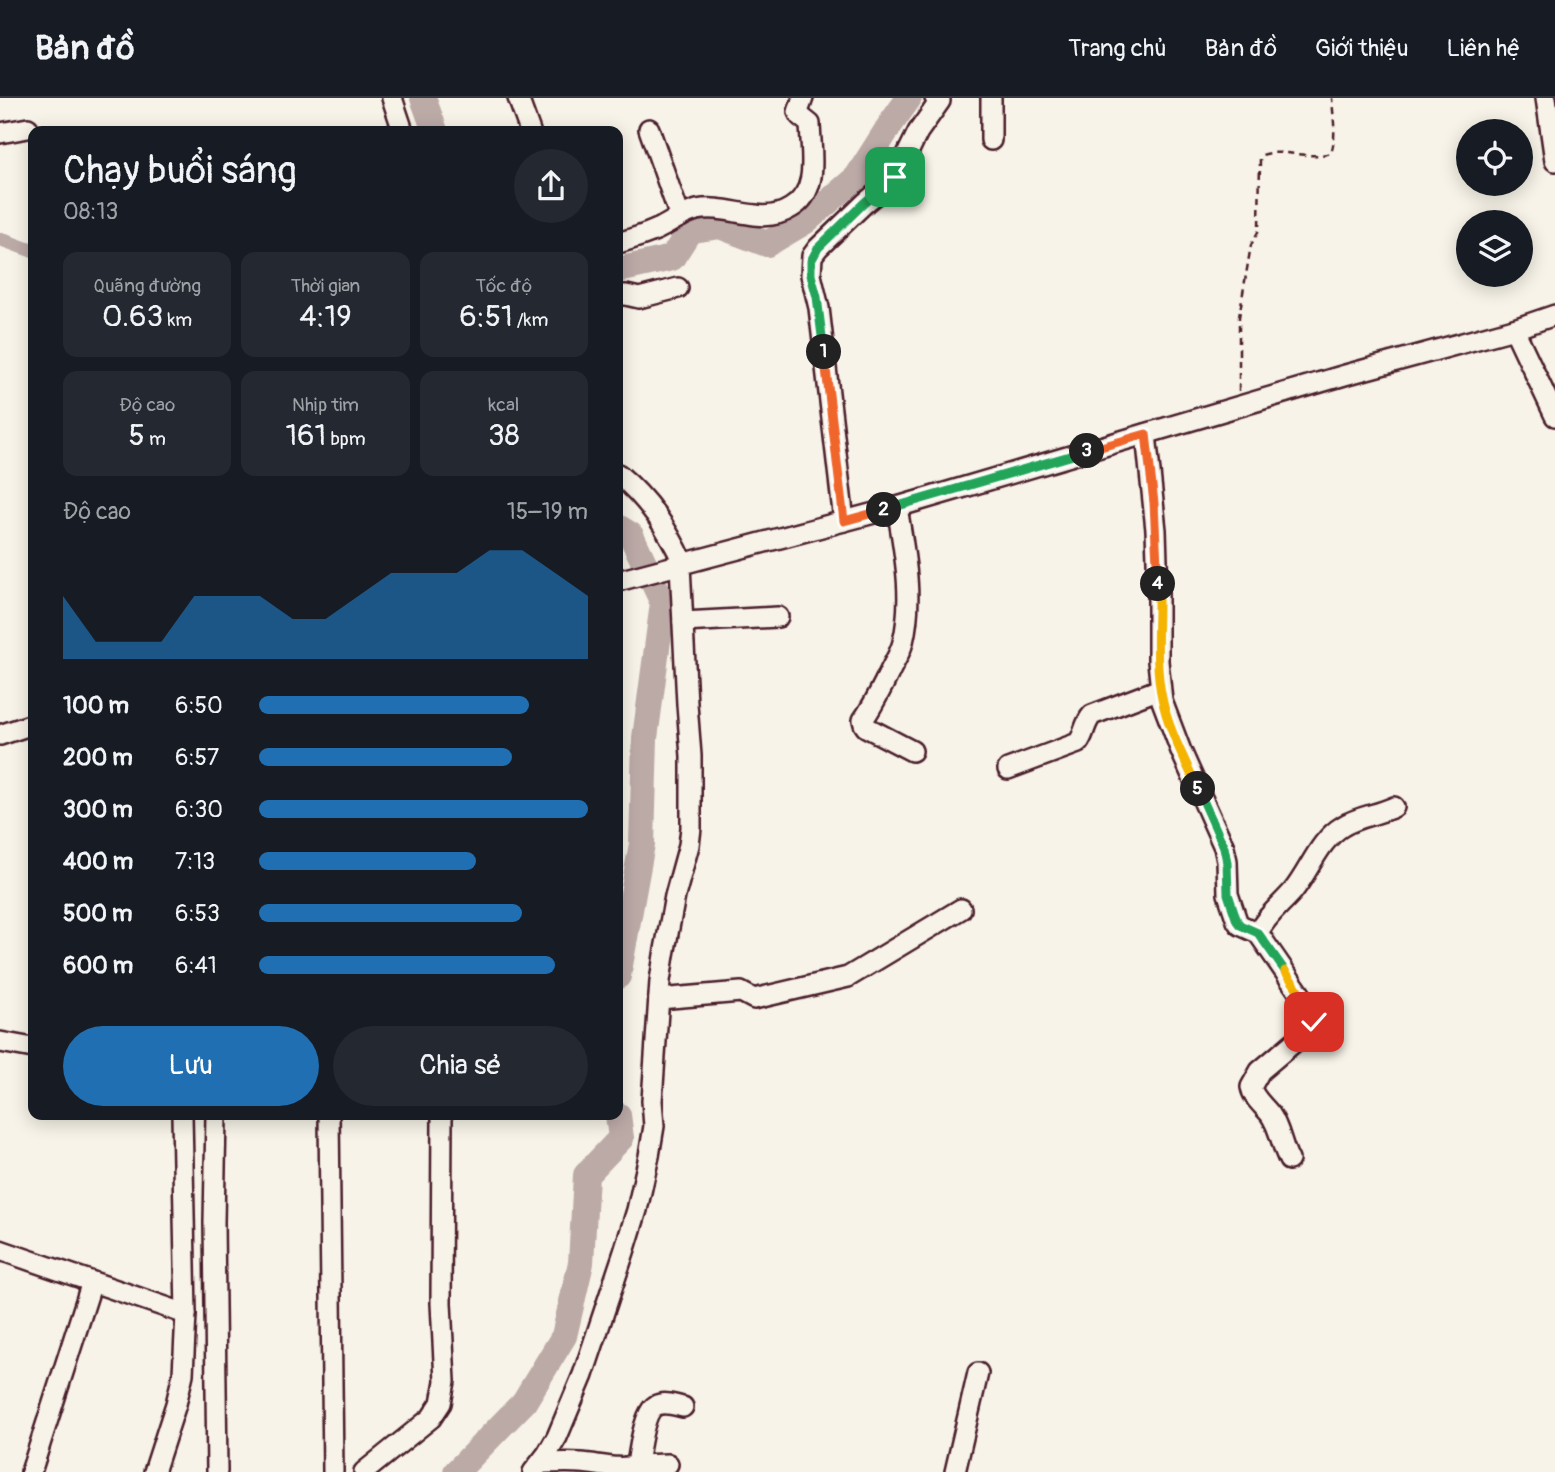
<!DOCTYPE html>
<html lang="vi">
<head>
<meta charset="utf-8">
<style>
  :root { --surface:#171b24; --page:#242831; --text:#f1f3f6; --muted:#9ea1a6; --line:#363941; --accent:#1f6fb2 }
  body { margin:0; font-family:Pangolin,sans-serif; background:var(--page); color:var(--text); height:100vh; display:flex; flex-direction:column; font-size:26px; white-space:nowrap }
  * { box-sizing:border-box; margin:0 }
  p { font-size:23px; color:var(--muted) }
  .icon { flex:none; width:38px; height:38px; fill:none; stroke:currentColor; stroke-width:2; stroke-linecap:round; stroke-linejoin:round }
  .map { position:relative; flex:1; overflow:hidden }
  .side { position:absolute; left:28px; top:28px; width:595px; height:994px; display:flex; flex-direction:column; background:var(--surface); border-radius:14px; box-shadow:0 4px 18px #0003 }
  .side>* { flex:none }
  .controls { position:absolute; left:1456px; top:21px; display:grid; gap:14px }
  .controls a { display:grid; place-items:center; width:77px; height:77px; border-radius:50%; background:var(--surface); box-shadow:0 4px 18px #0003; font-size:35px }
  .pin { position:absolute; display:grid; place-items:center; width:60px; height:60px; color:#fff; margin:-30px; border-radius:14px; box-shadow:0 4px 10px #0006 }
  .km { position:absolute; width:35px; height:35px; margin:-18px; border-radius:50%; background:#222; color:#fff; font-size:19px; line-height:35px; text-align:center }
  .round { display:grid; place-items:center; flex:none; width:74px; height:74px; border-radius:37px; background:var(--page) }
  .headline { display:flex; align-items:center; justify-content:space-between; height:119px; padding:0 35px }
  h1 { font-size:38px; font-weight:600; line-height:52px }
  .metrics { display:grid; grid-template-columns:repeat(3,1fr); gap:10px; height:119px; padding:7px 35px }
  .metrics div { display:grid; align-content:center; border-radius:14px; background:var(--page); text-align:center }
  .metrics b { font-size:30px; font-weight:600 }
  .metrics small { font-size:19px; font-weight:400 }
  .metrics p { font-size:19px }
  .chart { height:196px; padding:14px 35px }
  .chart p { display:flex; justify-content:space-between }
  .chart svg { width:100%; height:126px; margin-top:7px; fill:var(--accent); opacity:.7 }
  .cta { display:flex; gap:14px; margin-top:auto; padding:14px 35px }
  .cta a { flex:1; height:80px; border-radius:42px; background:var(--accent); color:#fff; font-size:28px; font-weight:600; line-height:80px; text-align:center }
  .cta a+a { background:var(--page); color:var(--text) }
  ul { padding:0 35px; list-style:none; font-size:23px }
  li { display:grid; grid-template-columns:112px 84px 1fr; align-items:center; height:52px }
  li i { height:18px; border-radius:9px; background:var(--accent) }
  header { display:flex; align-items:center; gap:42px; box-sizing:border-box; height:98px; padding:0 35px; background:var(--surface); border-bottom:2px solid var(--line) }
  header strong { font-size:33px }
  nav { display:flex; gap:38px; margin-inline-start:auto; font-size:24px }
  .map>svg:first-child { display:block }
</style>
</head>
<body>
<header>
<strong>Bản đồ</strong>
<nav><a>Trang chủ</a><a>Bản đồ</a><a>Giới thiệu</a><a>Liên hệ</a></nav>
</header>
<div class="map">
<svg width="1555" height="1374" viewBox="0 0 1555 1374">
  <rect width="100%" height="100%" fill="#f7f3e8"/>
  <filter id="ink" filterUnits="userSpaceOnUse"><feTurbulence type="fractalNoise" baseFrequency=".0143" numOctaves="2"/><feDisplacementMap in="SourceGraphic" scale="14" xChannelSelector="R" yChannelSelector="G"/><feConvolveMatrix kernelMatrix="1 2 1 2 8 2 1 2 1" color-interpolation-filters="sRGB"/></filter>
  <g filter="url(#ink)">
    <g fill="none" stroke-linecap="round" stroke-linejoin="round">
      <path stroke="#bcaaa7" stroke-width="14" d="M0 141 33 153"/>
      <g stroke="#bcaaa7" stroke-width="26">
        <path d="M423 0 435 33"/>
        <path d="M618 172 672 160 690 132 720 128 767 146 806 123 857 79 890 27 909 0"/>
        <path d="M618 429 631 437 663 505 645 640 642 746 618 878"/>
        <path d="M456 1374 524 1304 564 1238 581 1165 586 1077 621 1040 618 1017"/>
      </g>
      <g stroke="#4a1f2b" stroke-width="24">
        <g id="minor">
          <path d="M392 0 403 33"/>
          <path d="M518 0 530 33"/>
          <path d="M991 0V42"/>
          <path d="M1546 0 1555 63"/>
          <path d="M649 31 680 119"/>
          <path d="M0 35 28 30"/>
          <path d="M618 145C632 141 645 137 658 131 671 125 683 115 697 112 716 108 736 115 755 117 769 119 780 117 791 110 820 93 811 55 810 26L800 18 798 14 803 0"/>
          <path d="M618 197H626L639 200 678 190"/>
          <path d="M1514 231 1555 318"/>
          <path d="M1146 336 1156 432 1158 494V563L1162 603 1181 653 1224 749 1227 763 1228 796 1237 823 1240 827 1258 835 1314 916V924L1312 929 1260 973 1251 989C1253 1000 1263 1007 1270 1016 1280 1030 1281 1047 1289 1062"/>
          <path d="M618 376C649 402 667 430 684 466"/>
          <path d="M897 409C904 453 914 499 903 544 901 553 896 561 892 569 883 587 875 605 863 622L864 626 866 629 912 653"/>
          <path d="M844 423 819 210 811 177 812 158 818 150 865 105 896 79 918 34 940 3 935 0"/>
          <path d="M618 483 897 409 1345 277 1514 231 1555 217"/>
          <path d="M683 524 778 519"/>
          <path d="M0 637 33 626"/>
          <path d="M1008 671 1078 645C1085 636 1084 626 1092 617L1160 591"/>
          <path d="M1258 835C1266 818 1281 807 1293 793 1310 772 1319 742 1343 728 1359 718 1377 717 1394 709"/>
          <path d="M659 901 741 894 754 901 848 879 961 811"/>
          <path d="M0 944 33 950"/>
          <path d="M216 1017 214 1124 217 1374"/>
          <path d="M329 1017 333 1374"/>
          <path d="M0 1152 186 1216"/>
          <path d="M541 1365C554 1365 567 1364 581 1365 599 1366 619 1373 637 1367 639 1354 644 1315 655 1308 664 1303 674 1307 683 1309"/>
          <path d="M637 1367 668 1366"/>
          <path d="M31 1374 92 1184"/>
          <path d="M154 1374 176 1306 183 1276 186 1216 182 1017"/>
          <path d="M364 1374 431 1320 441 1305 445 1283 441 1205 442 1017"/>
          <path d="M533 1374 547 1356 557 1339 583 1277 624 1154 637 1112 649 1058 654 1028 652 1003 660 883 664 857 675 798 689 747 691 730V658L687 606 680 467"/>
          <path d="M955 1374 978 1275"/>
        </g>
      </g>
      <path stroke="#4a1f2b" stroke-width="2.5" stroke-dasharray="7 5" stroke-linecap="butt" d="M1239 293V219L1251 147 1259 132 1260 61 1262 57C1282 50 1308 62 1331 55 1337 38 1333 18 1332 0"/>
      <use href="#minor" stroke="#f7f3e8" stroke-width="19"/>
    </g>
  </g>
  <g fill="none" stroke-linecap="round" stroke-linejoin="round" filter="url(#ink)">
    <g stroke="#fff" stroke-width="14">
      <path id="split-1" d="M824 254 817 199 811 177V163L818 150 864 105 895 79"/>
    </g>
    <g stroke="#fff" stroke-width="14">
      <path id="split-2" d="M824 254 844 423 884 412"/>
    </g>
    <g stroke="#fff" stroke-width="14">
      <path id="split-3" d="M884 412 1087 353"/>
    </g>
    <g stroke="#fff" stroke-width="14">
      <path id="split-4" d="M1087 353 1146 336 1154 405 1158 486"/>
    </g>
    <g stroke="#fff" stroke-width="14">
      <path id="split-5" d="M1158 486C1159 524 1154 563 1162 600 1168 631 1185 662 1198 691"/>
    </g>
    <g stroke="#fff" stroke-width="14">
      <path id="split-6" d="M1198 691 1224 749 1227 764 1228 796 1237 823 1240 827 1258 835 1285 873"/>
    </g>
    <g stroke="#fff" stroke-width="14">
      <path id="split-7" d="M1285 873 1313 913 1314 924"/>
    </g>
    <use href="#split-1" stroke="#22a559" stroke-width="9"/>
    <use href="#split-2" stroke="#f0652b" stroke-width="9"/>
    <use href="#split-3" stroke="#22a559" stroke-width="9"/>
    <use href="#split-4" stroke="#f0652b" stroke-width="9"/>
    <use href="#split-5" stroke="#f5b400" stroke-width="9"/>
    <use href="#split-6" stroke="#22a559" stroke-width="9"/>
    <use href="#split-7" stroke="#f5b400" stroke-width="9"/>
  </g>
</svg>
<div class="controls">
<a><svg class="icon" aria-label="locate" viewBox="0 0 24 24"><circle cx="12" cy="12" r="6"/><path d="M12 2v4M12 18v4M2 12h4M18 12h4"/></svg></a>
<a><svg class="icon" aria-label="layers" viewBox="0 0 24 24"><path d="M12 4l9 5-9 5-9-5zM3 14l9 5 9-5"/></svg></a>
</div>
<div class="pin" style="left:895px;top:79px;background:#1e9e55"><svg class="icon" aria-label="arrive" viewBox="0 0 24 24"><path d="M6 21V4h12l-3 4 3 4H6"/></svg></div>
<div class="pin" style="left:1314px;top:924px;background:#d93025"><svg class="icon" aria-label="check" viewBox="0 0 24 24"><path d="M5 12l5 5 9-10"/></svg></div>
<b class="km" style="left:824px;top:254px">1</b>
<b class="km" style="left:884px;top:412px">2</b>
<b class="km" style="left:1087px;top:353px">3</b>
<b class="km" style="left:1158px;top:486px">4</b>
<b class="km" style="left:1198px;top:691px">5</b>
<section class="side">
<div class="headline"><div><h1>Chạy buổi sáng</h1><p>08:13</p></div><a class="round"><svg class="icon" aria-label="share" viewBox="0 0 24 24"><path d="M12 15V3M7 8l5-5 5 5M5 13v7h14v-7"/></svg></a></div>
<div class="metrics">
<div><p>Quãng đường</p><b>0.63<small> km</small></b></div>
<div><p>Thời gian</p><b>4:19</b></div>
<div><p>Tốc độ</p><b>6:51<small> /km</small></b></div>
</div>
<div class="metrics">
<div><p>Độ cao</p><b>5<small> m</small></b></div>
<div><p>Nhịp tim</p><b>161<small> bpm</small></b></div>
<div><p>kcal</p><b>38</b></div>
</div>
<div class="chart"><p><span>Độ cao</span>15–19 m</p>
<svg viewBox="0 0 160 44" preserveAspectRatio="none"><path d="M0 44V22L10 38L20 38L30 38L40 22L50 22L60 22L70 30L80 30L90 22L100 14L110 14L120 14L130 6L140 6L150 14L160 22V44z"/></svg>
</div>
<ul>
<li><b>100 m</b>6:50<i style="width:82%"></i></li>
<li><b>200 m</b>6:57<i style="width:77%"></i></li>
<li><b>300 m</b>6:30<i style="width:100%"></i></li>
<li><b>400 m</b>7:13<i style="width:66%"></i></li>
<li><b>500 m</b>6:53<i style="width:80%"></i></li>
<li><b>600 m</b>6:41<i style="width:90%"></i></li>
</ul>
<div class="cta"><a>Lưu</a><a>Chia sẻ</a></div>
</section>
</div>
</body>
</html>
